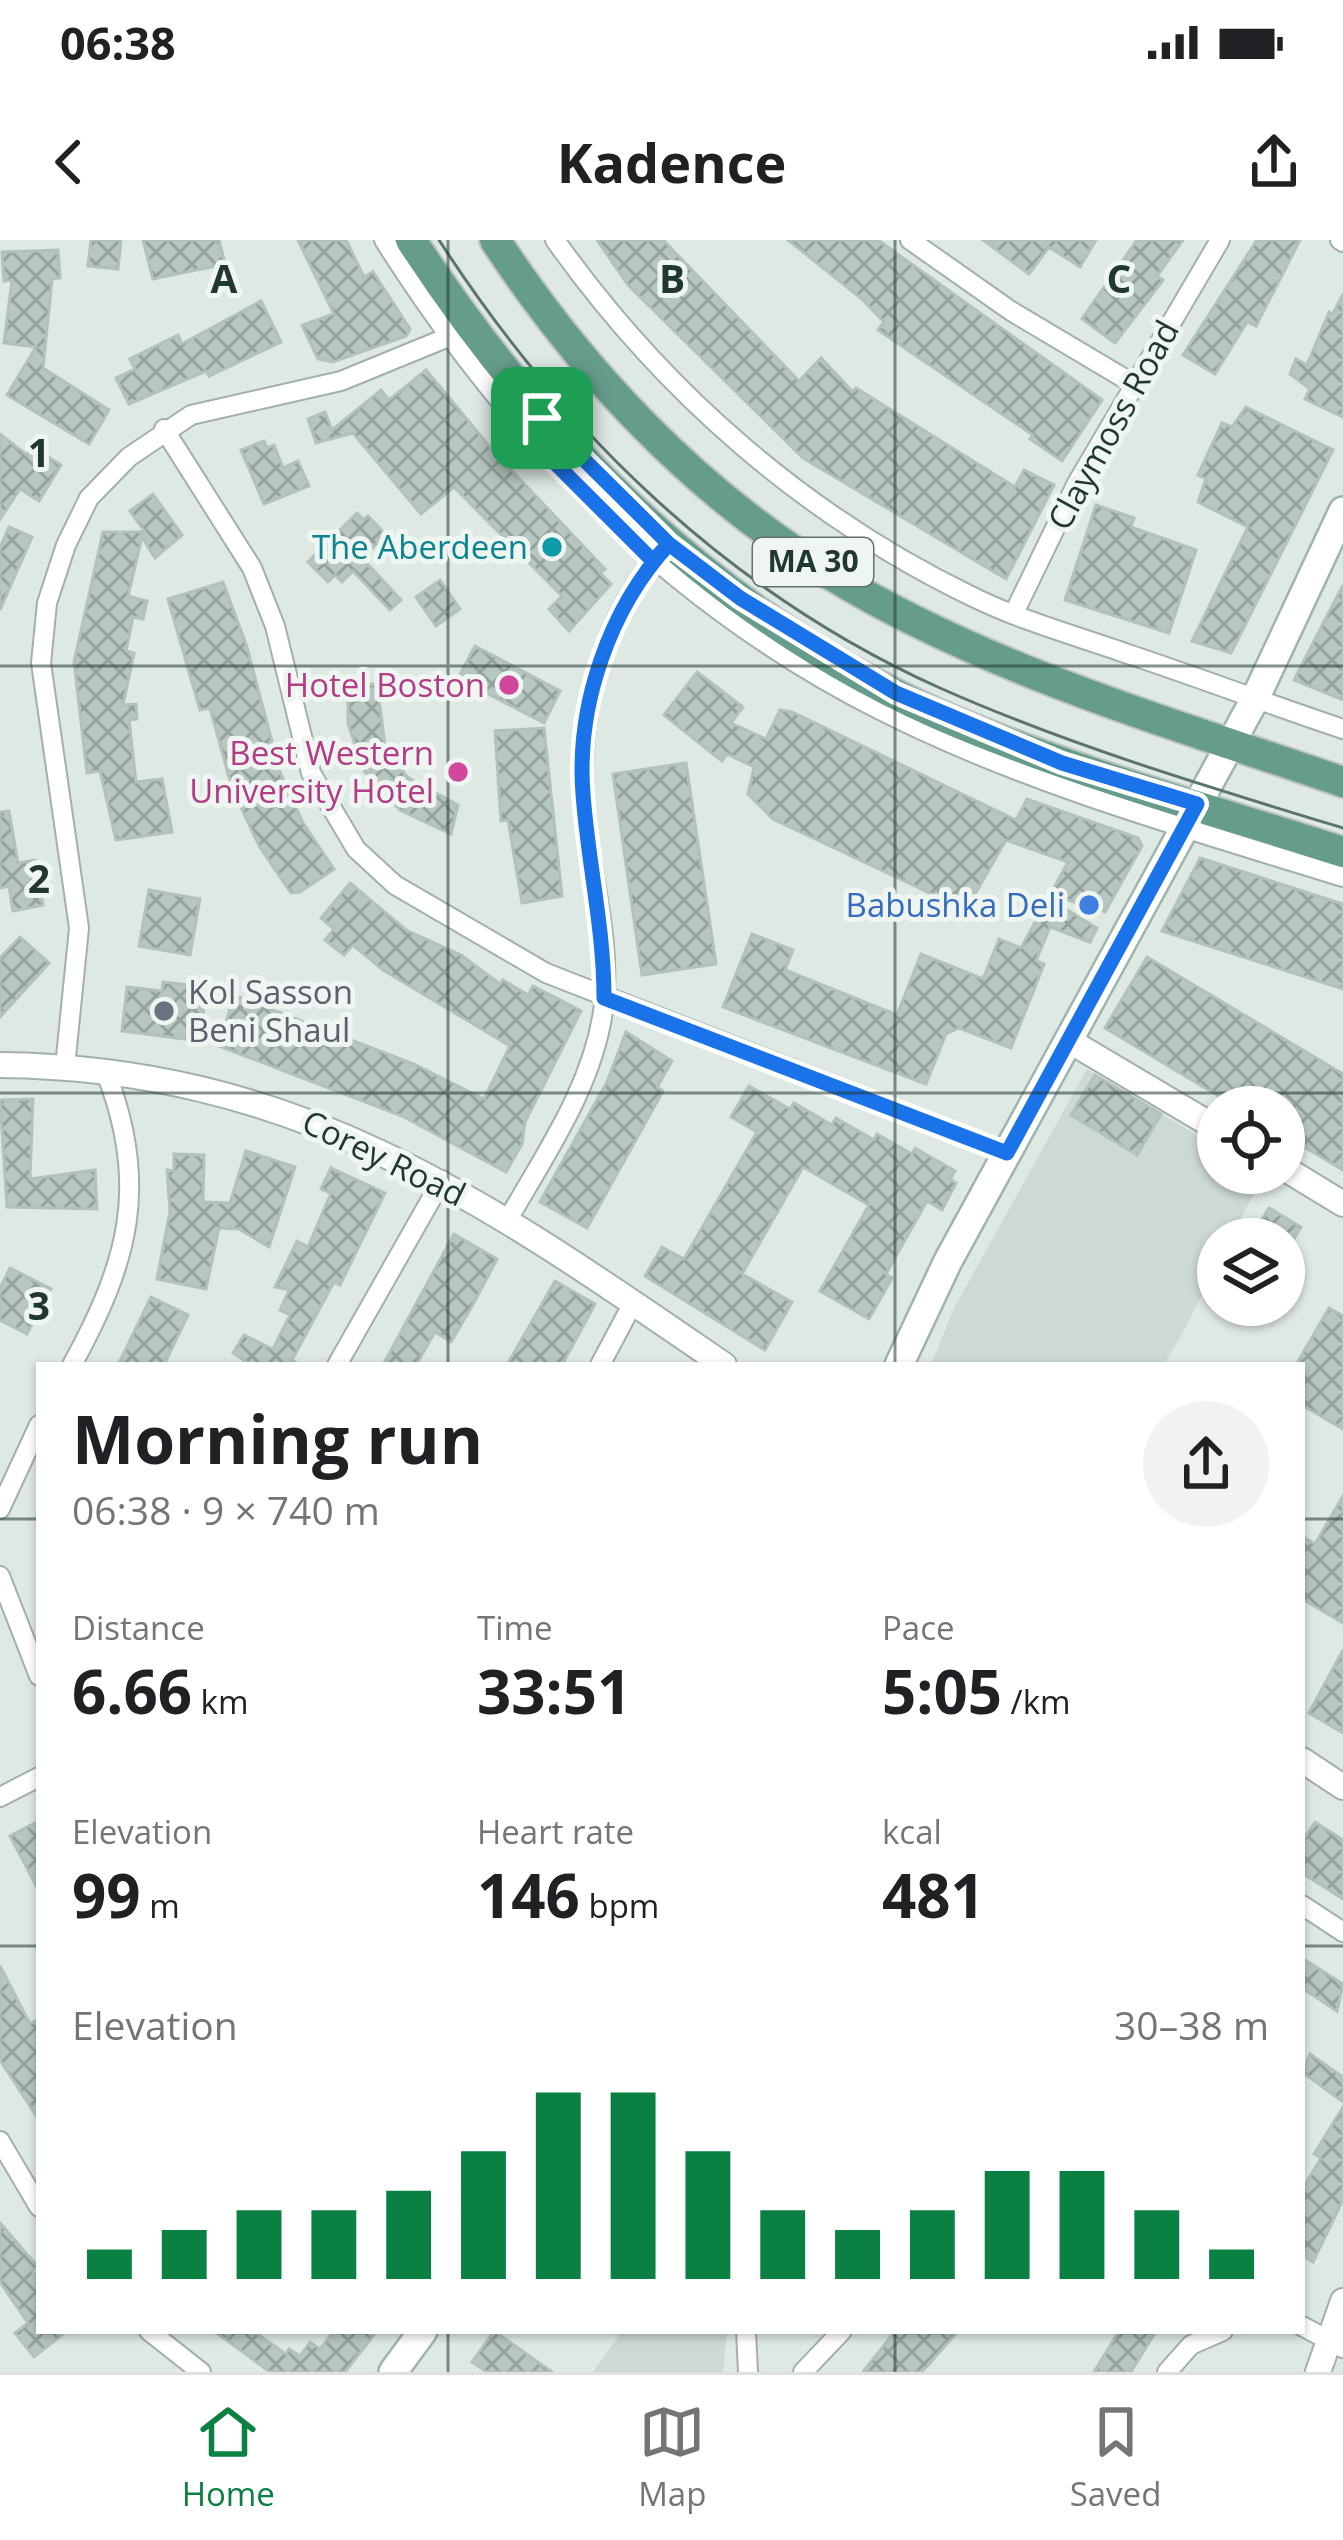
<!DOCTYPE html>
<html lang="en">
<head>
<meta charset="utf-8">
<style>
  :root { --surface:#fff; --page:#f2f2f2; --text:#202124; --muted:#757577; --line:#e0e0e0; --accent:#0b8043 }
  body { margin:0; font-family:"Open Sans",sans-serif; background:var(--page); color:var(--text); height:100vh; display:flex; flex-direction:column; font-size:45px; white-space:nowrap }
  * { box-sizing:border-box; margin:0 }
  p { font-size:39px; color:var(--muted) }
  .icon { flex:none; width:66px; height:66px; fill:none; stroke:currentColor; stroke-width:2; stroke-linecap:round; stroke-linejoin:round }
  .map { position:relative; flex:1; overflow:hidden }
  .side { position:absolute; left:36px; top:1122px; width:1269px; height:972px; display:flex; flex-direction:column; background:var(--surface); border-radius:0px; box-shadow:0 3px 9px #0004 }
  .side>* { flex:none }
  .fabs { position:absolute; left:1197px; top:846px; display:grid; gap:24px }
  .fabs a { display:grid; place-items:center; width:108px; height:108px; border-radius:50%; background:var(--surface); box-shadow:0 3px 9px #0004; font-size:60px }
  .pin { position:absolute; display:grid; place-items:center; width:102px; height:102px; color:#fff; margin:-51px; border-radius:24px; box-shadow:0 6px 18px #0006 }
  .round { display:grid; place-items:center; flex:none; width:126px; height:126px; border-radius:63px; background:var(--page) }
  .overview { display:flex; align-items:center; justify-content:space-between; height:204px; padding:0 36px }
  h1 { font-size:66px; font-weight:700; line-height:90px }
  .figures { display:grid; grid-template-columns:repeat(3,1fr); gap:18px; height:204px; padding:12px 36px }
  .figures div { display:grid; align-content:center }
  .figures b { font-size:60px; font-weight:700 }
  .figures small { font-size:33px; font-weight:400 }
  .figures p { font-size:33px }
  .chart { height:336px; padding:24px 36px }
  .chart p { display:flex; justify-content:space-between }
  .chart svg { width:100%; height:216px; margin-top:12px; stroke:var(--accent); stroke-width:6 }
  .status { display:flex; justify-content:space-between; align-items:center; height:84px; padding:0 60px; background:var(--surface); direction:ltr }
  .status svg { height:33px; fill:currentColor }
  header { display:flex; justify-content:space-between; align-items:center; height:156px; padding:0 36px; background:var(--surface); font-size:54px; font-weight:700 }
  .tab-bar { display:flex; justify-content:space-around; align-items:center; height:168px; border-top:3px solid var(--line); background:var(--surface); font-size:33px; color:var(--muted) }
  .tab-bar a { display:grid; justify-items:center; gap:6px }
  .tab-bar .on { color:var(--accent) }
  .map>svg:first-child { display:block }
</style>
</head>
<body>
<div class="status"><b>06:38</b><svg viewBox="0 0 49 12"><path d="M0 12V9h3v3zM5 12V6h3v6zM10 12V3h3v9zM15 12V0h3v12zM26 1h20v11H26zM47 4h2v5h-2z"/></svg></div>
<header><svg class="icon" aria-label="back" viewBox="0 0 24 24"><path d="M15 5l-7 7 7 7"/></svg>Kadence<svg class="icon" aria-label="share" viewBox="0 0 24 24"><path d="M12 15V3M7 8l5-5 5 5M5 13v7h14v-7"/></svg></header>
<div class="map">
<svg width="1343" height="2132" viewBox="0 0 1343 2132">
  <defs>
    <pattern id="building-cross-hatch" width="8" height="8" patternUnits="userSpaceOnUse" patternTransform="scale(3)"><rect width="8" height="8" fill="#b7c6c0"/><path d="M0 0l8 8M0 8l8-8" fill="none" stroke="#94a29d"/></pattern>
  </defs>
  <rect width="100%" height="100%" fill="#dfe9e4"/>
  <g fill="#cdd9d3">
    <path d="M1087 829 1218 908V933L1264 935 1230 999H1218V1021L1186 1087 1164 1125H931L954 1068Z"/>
    <path d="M622 2091H727L723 2132H593Z"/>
  </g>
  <g fill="url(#building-cross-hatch)" stroke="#b2c2bb" stroke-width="3">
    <path d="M91 0H121L118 29 88 26Z"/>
    <path d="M143 0H219L225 24 153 39Z"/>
    <path d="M298 0H346L364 37 373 32 410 89 406 96 333 122 318 119 302 85 334 74Z"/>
    <path d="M597 0H663L799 141 821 118 853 152 856 148 1015 247 1024 230 1054 245 1006 339 803 218 628 45Z"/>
    <path d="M788 0H878L1102 160 1062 221 1030 199 1033 195 878 90 884 82 862 59Z"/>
    <path d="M983 0H1096L1080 27 1049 7 1029 34Z"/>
    <path d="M1137 0H1183L1157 36 1163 40 1115 103 1082 79Z"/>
    <path d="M1257 0H1300L1256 86 1247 82 1215 134 1183 115Z"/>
    <path d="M58 10 60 38 52 39 43 128 109 170 89 204 7 155 36 107 4 103 12 40 4 41 2 12Z"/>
    <path d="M1343 54V177L1305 159 1310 149 1290 134 1296 119 1307 125 1329 72 1333 74Z"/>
    <path d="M261 61 281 102 209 136 206 131 129 164 116 138 135 129 130 119 178 95 182 104Z"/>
    <path d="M426 130 496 214 605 329 600 333 611 344 569 391 549 369 562 356 454 247 421 274 353 193 316 203 308 179 325 172 332 190 381 150 389 160Z"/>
    <path d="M1246 167 1333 210 1231 413 1192 401 1248 287 1198 262 1206 239 1198 235 1222 183 1232 187Z"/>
    <path d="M0 194 27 215 32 207 61 225 39 261 20 249 0 279Z"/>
    <path d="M264 201 267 208 274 205 283 228 298 221 309 246 264 264 241 210Z"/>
    <path d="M153 254 182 295 155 318 142 297 128 356 147 361 143 379 133 377 126 411 134 413 123 465 136 464 137 479 129 480 136 542 162 539 172 592 116 600 100 531 87 533 74 422 103 292H145L130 271Z"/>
    <path d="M1096 265 1134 278 1131 287 1196 310 1169 393 1065 360Z"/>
    <path d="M357 273 364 280 368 276 386 295 362 318 401 360 390 370 353 331 342 342 335 335 328 342 308 322Z"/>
    <path d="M9 287 32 297 0 370V308Z"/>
    <path d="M440 340 460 369 436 386 416 357Z"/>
    <path d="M223 342 247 407 280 532 303 583 334 629 300 652 291 653 259 606 232 548 210 468 200 470 168 359Z"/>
    <path d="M1343 345V460L1294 440Z"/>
    <path d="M475 406 560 451 544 483 458 438Z"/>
    <path d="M697 432 743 467 731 483 766 499 780 470 792 472 1016 580 1027 559 1138 598 1142 606 1105 672 1062 658 1059 665 1097 688 1090 702 1050 687 1036 721 1044 724 1011 808 959 788 946 794 926 844 723 767 752 694 793 710 785 730 897 775 921 714 983 739 999 699 1021 708 1068 622 1006 600 966 670 773 579 748 554 754 527 727 514 722 521 664 475Z"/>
    <path d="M348 440 377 445 385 505 407 537 458 565 451 594 400 570 365 532 348 484Z"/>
    <path d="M544 488 562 656 522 663 508 580 501 581 495 491Z"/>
    <path d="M686 523 716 724 642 735 613 534Z"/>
    <path d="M9 571 18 623 35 620 43 665 13 671 9 646 0 648V572Z"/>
    <path d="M1200 618 1343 664V749L1162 691Z"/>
    <path d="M350 643 406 690 461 715 500 744 503 740 528 755 533 746 581 771 525 882 522 904 506 932 402 876 219 806 234 755 414 824 484 859 510 806 383 730 353 705 344 715 325 700 334 689 321 678Z"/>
    <path d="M149 650 200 659 190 715 139 706Z"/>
    <path d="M20 697 49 723 0 777V718Z"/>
    <path d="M1147 717 1343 834V930L1284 895V867H1237L1105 788Z"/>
    <path d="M163 742 206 747 200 801 122 791 127 747 162 751Z"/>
    <path d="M626 792 672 821 657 847 663 851 587 988 540 962 607 842Z"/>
    <path d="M1095 835 1161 874 1137 915 1071 875Z"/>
    <path d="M749 846 790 869 794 863 832 885 836 878 874 900 877 894 912 914 915 908 955 931 950 939 956 943 942 970 927 961 886 1034 892 1038 869 1079 820 1051 869 965 803 927 742 1034 792 1062 765 1110 645 1036 662 1007 684 1019 757 892 731 877Z"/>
    <path d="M33 859 30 939 95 930 97 969 7 967 0 860Z"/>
    <path d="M246 911 295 927 269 1007 239 989 219 988 206 1049 157 1039 170 971 167 930 174 931V914L204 915 203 962 230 963Z"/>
    <path d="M331 928 385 953 340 1045 334 1042 292 1120 300 1125H251L233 1113 244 1095 273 1109 290 1075 280 1070 289 1050 275 1047 297 1001 308 1007 331 953 321 949Z"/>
    <path d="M1269 968 1301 987 1294 999H1250Z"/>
    <path d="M454 994 497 1019 471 1068 451 1102 435 1092 416 1125H383Z"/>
    <path d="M10 1028 51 1049 27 1094 0 1080V1048Z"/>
    <path d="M555 1041 595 1064 569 1112 562 1125H507Z"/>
    <path d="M151 1057 188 1075 164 1125H118Z"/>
    <path d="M1329 1068 1343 1076V1189L1302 1165V1125H1296Z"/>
    <path d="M1343 1256V1383L1302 1359V1296L1315 1304Z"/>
    <path d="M1343 1410V1493L1309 1473Z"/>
    <path d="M39 1581V1651L10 1596Z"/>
    <path d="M1315 1582 1343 1600V1659L1302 1633V1602Z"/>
    <path d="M1302 1718 1343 1744 1337 1771 1302 1748Z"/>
    <path d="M0 1726 30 1784 39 1779V1880L0 1820Z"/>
    <path d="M1310 1814 1343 1837V1862L1302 1832Z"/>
    <path d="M1343 1867V1960L1313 2022 1302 2015V1950L1321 1918 1314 1914Z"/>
    <path d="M0 1983 38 2027 32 2031 39 2040V2091H67L34 2117 15 2093 28 2083 0 2042Z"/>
    <path d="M214 2091H253L286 2114 289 2109 300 2116 310 2102 320 2109 334 2091H377L345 2132H270Z"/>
    <path d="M494 2091 552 2132H487L472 2122Z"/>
    <path d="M895 2091H958L922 2132H863Z"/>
    <path d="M1119 2091H1156L1131 2132H1094Z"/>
  </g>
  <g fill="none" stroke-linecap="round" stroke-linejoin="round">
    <g stroke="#a2b0ab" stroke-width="22">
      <g id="minor">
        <path d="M384 0C509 198 670 364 880 470 1026 544 1188 589 1343 637"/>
        <path d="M555 0C663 152 805 276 973 357 1022 381 1077 396 1128 414 1200 438 1271 465 1343 489"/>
        <path d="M910 0 1011 71 1132 143"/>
        <path d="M1340 0 1343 2"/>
        <path d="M164 189 252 328 275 386 311 533 356 609 395 645 546 733 1007 913"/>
        <path d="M1014 373 1077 243 1220 0"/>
        <path d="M65 827 79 688 41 423 47 363 66 305 89 258 129 217 191 175 341 141 446 98"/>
        <path d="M507 981C546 913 595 843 604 764 610 708 596 654 588 600 573 503 592 388 660 314"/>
        <path d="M72 1125C128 1023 150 946 106 833"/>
        <path d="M337 1125 442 940"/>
        <path d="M600 1125 633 1063"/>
        <path d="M0 1269 39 1185"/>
        <path d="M0 1336 39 1436"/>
        <path d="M0 1557 39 1537"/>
        <path d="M1302 1665 1343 1692"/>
        <path d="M0 1901 39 1967"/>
        <path d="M1302 2086 1343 2108"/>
        <path d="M149 2091 201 2132"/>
        <path d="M746 2091 748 2132"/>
        <path d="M803 2132 842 2091"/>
        <path d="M1167 2132 1191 2105 1223 2091"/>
      </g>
    </g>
    <g stroke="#a2b0ab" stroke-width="28">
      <g id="tertiary">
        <path d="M1068 800 1218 889"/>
        <path d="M0 825C299 828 488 963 724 1125"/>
        <path d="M1284 928 1343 964"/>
        <path d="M1302 1520 1343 1547"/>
        <path d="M1318 2132 1343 2061"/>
      </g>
    </g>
    <g stroke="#9fb4ab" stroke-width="32">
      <g id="secondary">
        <path d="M899 1125 948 1021 1255 459 1343 271"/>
        <path d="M393 2132 423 2091"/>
      </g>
    </g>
    <g stroke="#bcc3c1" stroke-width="34">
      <g id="primary">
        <path d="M411 0C548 210 728 388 963 485 1087 536 1216 571 1343 612"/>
        <path d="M495 0C581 131 693 250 828 333 986 430 1169 482 1343 542"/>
      </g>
    </g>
    <use href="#minor" stroke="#fff" stroke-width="18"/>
    <use href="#tertiary" stroke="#fff" stroke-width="24"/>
    <use href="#secondary" stroke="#fff" stroke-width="27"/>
    <use href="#primary" stroke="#669c8c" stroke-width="30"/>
    <path stroke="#5b746c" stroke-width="3" d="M439 0C563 192 729 353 940 448 1068 505 1208 547 1343 588"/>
  </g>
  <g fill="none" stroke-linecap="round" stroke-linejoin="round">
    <g stroke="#fff" stroke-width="24">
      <path id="route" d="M542 178 669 304C609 369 576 466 583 554 588 623 604 688 604 758L1007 913 1197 564 1062 523 896 453 740 358 669 304 653 321 525 193 542 178"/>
    </g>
    <use href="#route" stroke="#1a73e8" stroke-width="15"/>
  </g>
  <path fill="none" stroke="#213831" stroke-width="3" stroke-opacity="0.55" d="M448 0V1125M895 0V1125M0 426H1343M0 853H1343M0 1279H39M1302 1279H1343M0 1706H39M1302 1706H1343M448 2091V2132M895 2091V2132"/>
  <circle fill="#0f9aa8" stroke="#eff6f2" stroke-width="4.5" cx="552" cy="307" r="12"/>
  <g fill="#d1479c" stroke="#eff6f2" stroke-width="4.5">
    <circle cx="509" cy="445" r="12"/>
    <circle cx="458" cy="532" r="12"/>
  </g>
  <circle fill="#3f7fe0" stroke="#eff6f2" stroke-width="4.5" cx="1089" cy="665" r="12"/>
  <circle fill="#6b7280" stroke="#eff6f2" stroke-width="4.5" cx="164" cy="771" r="12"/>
  <g text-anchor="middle" stroke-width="10" stroke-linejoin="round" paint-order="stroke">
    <rect fill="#eff6f2" stroke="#5f716b" stroke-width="3" x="753" y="298" width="120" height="48" rx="9"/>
    <g font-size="30" font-weight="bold" fill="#213831">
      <text x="813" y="332">MA 30</text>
    </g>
    <g font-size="33" fill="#213831" stroke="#eff6f2">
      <text transform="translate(1113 185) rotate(-61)" y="12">Claymoss Road</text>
      <text transform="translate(384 918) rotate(26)" y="12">Corey Road</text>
    </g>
    <g font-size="33" fill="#0d838f" stroke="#eff6f2" text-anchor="end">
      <text x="528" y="319">The Aberdeen</text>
    </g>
    <g font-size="33" fill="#b23c85" stroke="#eff6f2" text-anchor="end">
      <text x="485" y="457">Hotel Boston</text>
      <text x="434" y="525">Best Western<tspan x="434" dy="38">University Hotel</tspan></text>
    </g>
    <g font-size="33" fill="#366cbe" stroke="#eff6f2" text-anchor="end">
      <text x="1065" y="677">Babushka Deli</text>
    </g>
    <g font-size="33" fill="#5b616d" stroke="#eff6f2" text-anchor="start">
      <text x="188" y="764">Kol Sasson<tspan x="188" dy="38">Beni Shaul</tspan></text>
    </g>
  </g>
  <g font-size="39" text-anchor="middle" font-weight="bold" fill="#213831" stroke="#eff6f2" stroke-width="10" stroke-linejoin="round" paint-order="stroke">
    <text x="224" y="53">A</text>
    <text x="672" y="53">B</text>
    <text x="1119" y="53">C</text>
    <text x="39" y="227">1</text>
    <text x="39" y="653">2</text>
    <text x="39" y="1080">3</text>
  </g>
</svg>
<div class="fabs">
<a><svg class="icon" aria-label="locate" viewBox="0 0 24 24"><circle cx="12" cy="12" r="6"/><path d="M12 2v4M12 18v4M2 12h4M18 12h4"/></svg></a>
<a><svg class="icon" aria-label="layers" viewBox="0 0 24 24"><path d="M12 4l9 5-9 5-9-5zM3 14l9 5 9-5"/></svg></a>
</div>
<div class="pin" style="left:542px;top:178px;background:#1e9e55"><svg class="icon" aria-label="arrive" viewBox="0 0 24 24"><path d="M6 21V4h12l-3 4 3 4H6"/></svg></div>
<section class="side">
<div class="overview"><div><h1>Morning run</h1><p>06:38 · 9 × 740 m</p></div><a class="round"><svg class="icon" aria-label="share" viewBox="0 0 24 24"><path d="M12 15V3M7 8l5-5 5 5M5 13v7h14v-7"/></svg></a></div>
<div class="figures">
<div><p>Distance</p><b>6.66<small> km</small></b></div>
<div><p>Time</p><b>33:51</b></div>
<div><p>Pace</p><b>5:05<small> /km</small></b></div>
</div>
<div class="figures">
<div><p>Elevation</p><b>99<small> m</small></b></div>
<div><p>Heart rate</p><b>146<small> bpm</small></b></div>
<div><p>kcal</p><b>481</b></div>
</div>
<div class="chart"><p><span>Elevation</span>30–38 m</p>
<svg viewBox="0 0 160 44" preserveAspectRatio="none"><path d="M5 44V38M15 44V34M25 44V30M35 44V30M45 44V26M55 44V18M65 44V6M75 44V6M85 44V18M95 44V30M105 44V34M115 44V30M125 44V22M135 44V22M145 44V30M155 44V38"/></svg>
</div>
</section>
</div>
<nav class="tab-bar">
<a class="on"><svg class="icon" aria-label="home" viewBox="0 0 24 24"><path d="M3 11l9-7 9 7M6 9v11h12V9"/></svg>Home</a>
<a><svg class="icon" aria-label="map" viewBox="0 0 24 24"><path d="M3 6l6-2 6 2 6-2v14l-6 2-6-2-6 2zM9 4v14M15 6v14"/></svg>Map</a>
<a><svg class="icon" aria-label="saved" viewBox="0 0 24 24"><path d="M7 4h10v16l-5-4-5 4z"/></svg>Saved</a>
</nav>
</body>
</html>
